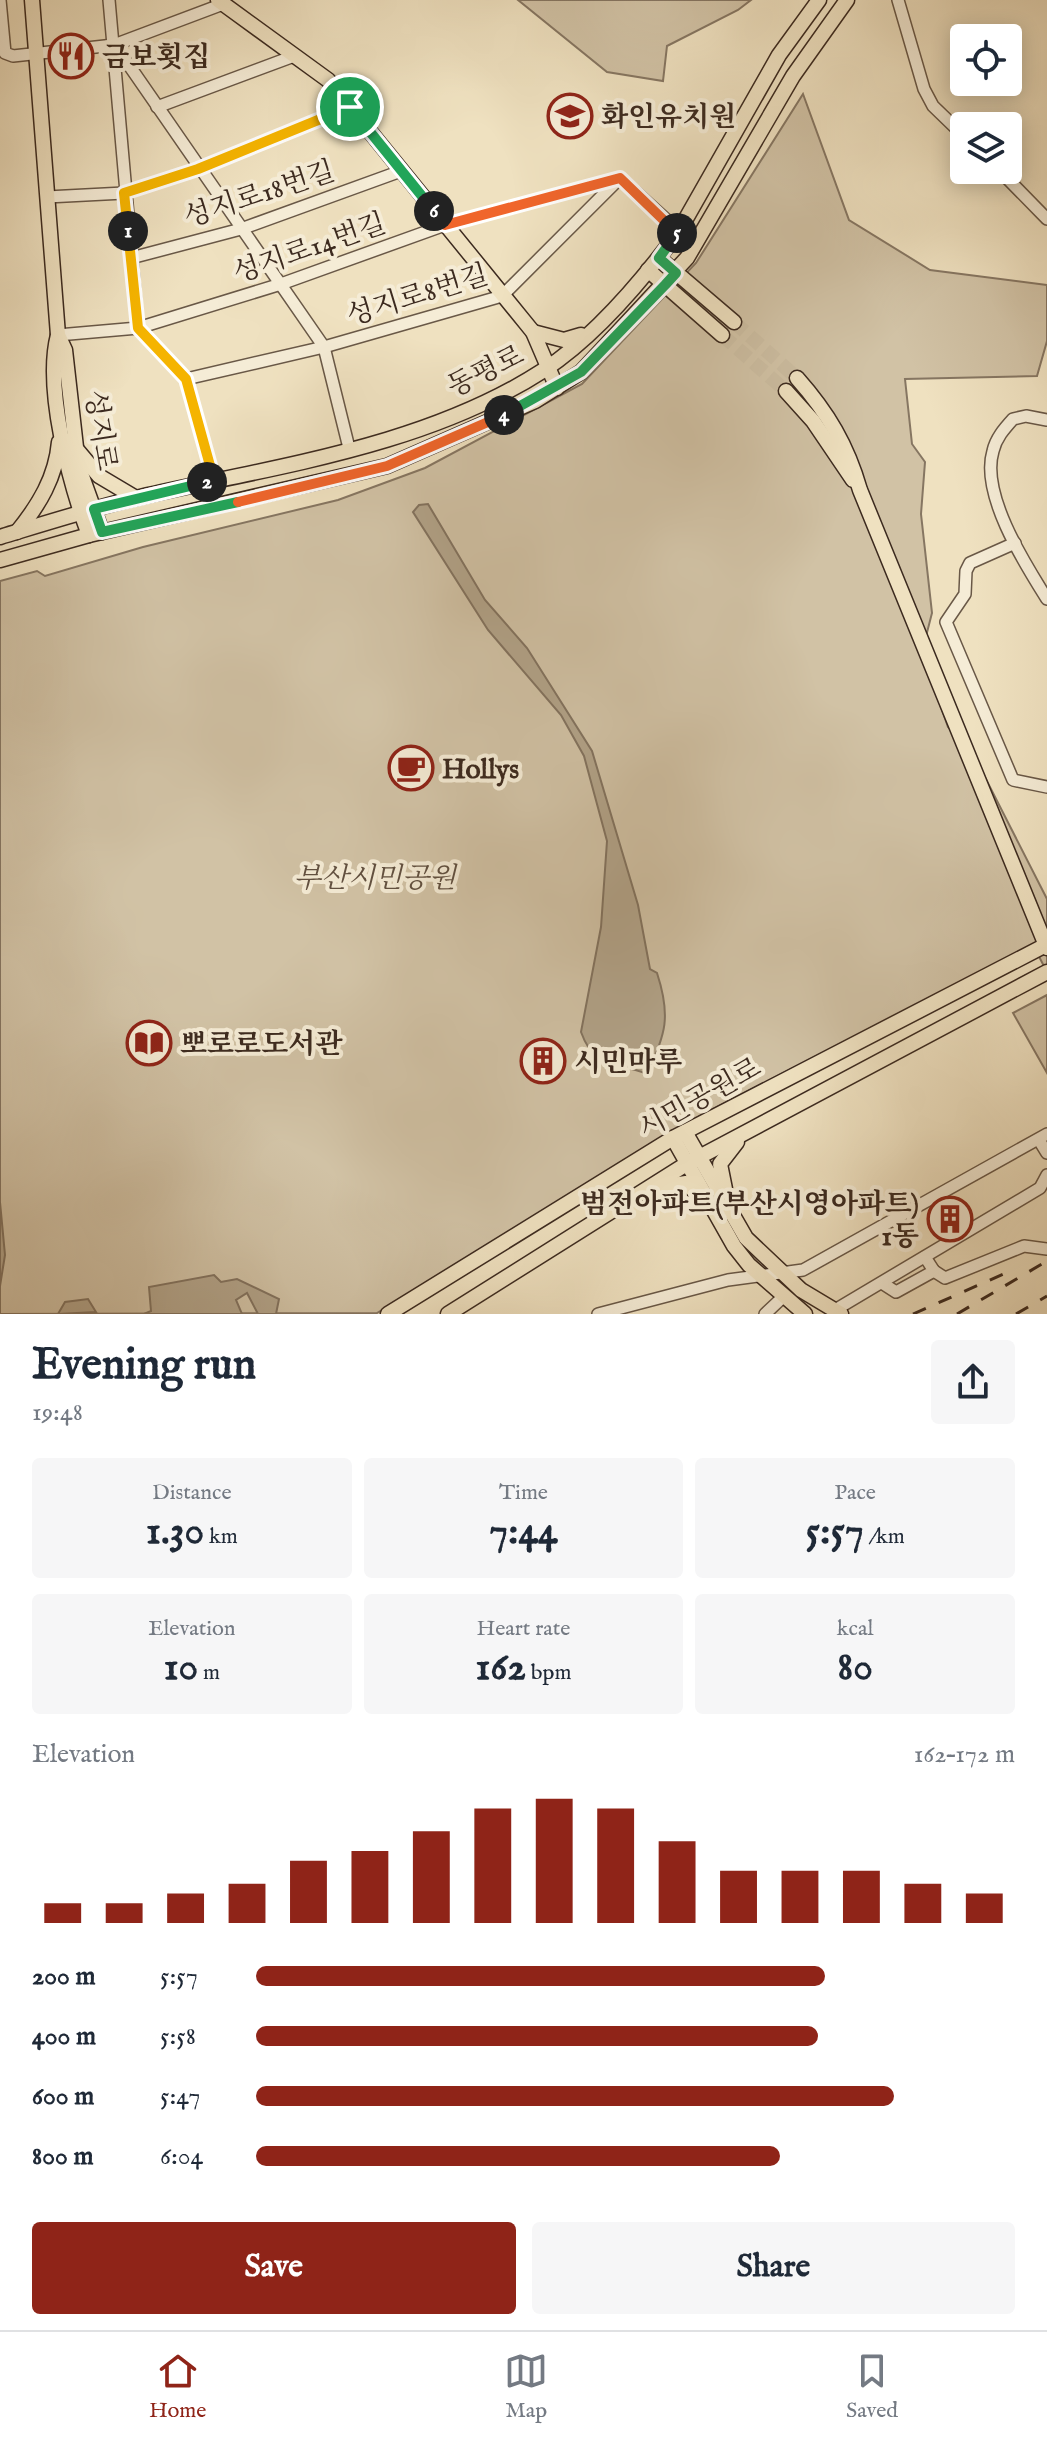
<!DOCTYPE html>
<html lang="en">
<head>
<meta charset="utf-8">
<style>
  :root { --surface:#fff; --page:#f6f6f7; --text:#1f2937; --muted:#747a83; --line:#e0e1e3; --accent:#8f2418 }
  body { margin:0; font-family:"IM FELL English","Noto Serif KR",serif; background:var(--page); color:var(--text); height:100vh; display:flex; flex-direction:column; font-size:30px; white-space:nowrap }
  * { box-sizing:border-box; margin:0 }
  p { font-size:26px; color:var(--muted) }
  .icon { flex:none; width:44px; height:44px; fill:none; stroke:currentColor; stroke-width:2; stroke-linecap:round; stroke-linejoin:round }
  .map { position:relative; height:1314px; overflow:hidden }
  .details { display:flex; flex-direction:column; background:var(--surface); flex:1 }
  .details>* { flex:none }
  .tools { position:absolute; left:950px; top:24px; display:grid; gap:16px }
  .tools a { display:grid; place-items:center; width:72px; height:72px; border-radius:8px; background:var(--surface); box-shadow:0 4px 20px #0003; font-size:40px }
  .pin { position:absolute; display:grid; place-items:center; width:68px; height:68px; color:#fff; margin:-34px; border:4px solid #fff; border-radius:50%; box-shadow:0 2px 8px #0007 }
  .km { position:absolute; width:40px; height:40px; margin:-20px; border-radius:50%; background:#222; color:#fff; font-size:22px; line-height:40px; text-align:center }
  .round { display:grid; place-items:center; flex:none; width:84px; height:84px; border-radius:8px; background:var(--page) }
  .summary { display:flex; align-items:center; justify-content:space-between; height:136px; padding:0 32px }
  h1 { font-size:44px; font-weight:700; line-height:60px }
  .metrics { display:grid; grid-template-columns:repeat(3,1fr); gap:12px; height:136px; padding:8px 32px }
  .metrics div { display:grid; align-content:center; border-radius:8px; background:var(--page); text-align:center }
  .metrics b { font-size:40px; font-weight:700 }
  .metrics small { font-size:22px; font-weight:400 }
  .metrics p { font-size:22px }
  .chart { height:224px; padding:16px 32px }
  .chart p { display:flex; justify-content:space-between }
  .chart svg { width:100%; height:144px; margin-top:8px; stroke:var(--accent); stroke-width:6 }
  .action { display:flex; gap:16px; margin-top:auto; padding:16px 32px }
  .action a { flex:1; height:92px; border-radius:8px; background:var(--accent); color:#fff; font-size:32px; font-weight:700; line-height:92px; text-align:center }
  .action a+a { background:var(--page); color:var(--text) }
  ul { padding:0 32px; list-style:none; font-size:26px }
  li { display:grid; grid-template-columns:128px 96px 1fr; align-items:center; height:60px }
  li i { height:20px; border-radius:10px; background:var(--accent) }
  .menu { display:flex; justify-content:space-around; align-items:center; height:112px; border-top:2px solid var(--line); background:var(--surface); font-size:22px; color:var(--muted) }
  .menu a { display:grid; justify-items:center; gap:4px }
  .menu .on { color:var(--accent) }
  .map>svg:first-child { display:block }
</style>
</head>
<body>
<div class="map">
<svg width="1047" height="1314" viewBox="0 0 1047 1314">
  <rect width="100%" height="100%" fill="#efe1c0"/>
  <filter id="stains"><feTurbulence type="fractalNoise" baseFrequency=".0025" numOctaves="4"/><feColorMatrix values="0 0 0 0 .2 0 0 0 0 .09 0 0 0 0 .02 0 0 0 .5 -.17"/></filter>
  <radialGradient id="worn" r=".72"><stop offset=".6" stop-color="#630" stop-opacity="0"/><stop offset="1" stop-color="#630" stop-opacity=".3"/></radialGradient>
  <g fill="#d1c2a5" stroke="#867662" stroke-width="2">
    <path d="M518 0H751L738 10 667 46 663 81 607 72Z"/>
    <path d="M803 94 849 220 930 270 1047 285V341L1037 376 905 379 912 444 925 462 921 514 932 613 922 652 948 727 966 740 1047 899V972L1033 945 703 1114 377 1313 0 1314V581L37 571 45 576 143 547 338 500 425 468 582 384 696 263Z"/>
    <path d="M1047 995V1073L1013 1013Z"/>
  </g>
  <g fill="#b2a389" stroke="#83735f" stroke-width="2">
    <path d="M428 504 485 600 527 648 592 751 638 905 650 969 657 973C671 1016 666 1034 647 1074 616 1061 595 1071 581 1032L601 927 607 841 584 756 561 715 488 630 413 512 419 505Z"/>
    <path d="M0 1202 5 1255 0 1286Z"/>
    <path d="M214 1275 221 1282 237 1279 279 1299 276 1314H258L247 1293 236 1300 242 1314H144L151 1311 149 1287Z"/>
    <path d="M88 1299 96 1312 58 1314 65 1302Z"/>
  </g>
  <g fill="none" stroke-linecap="round" stroke-linejoin="round">
    <g stroke="#cbbca0" stroke-width="14" stroke-dasharray="14 7" stroke-linecap="butt">
      <path d="M734 322 797 378"/>
      <path d="M722 335 786 391"/>
    </g>
    <g stroke="#695847" stroke-width="14">
      <g id="minor">
        <path d="M0 0 5 53 13 56 114 45 223 4"/>
        <path d="M109 0 138 328 186 379 214 480"/>
        <path d="M898 0 924 89 933 106 964 136"/>
        <path d="M115 45 324 347 349 448"/>
        <path d="M157 107 294 56"/>
        <path d="M999 170 1047 219"/>
        <path d="M620 178 679 231"/>
        <path d="M47 197 124 193 198 169 350 107"/>
        <path d="M131 258 241 229 401 171"/>
        <path d="M58 335 138 328 281 284 445 225 620 178"/>
        <path d="M186 379 324 347 502 296 619 179"/>
        <path d="M1047 420 1026 416 1013 419C1004 429 996 438 993 451 980 494 1025 564 1047 599"/>
        <path d="M1015 543 970 563 966 571 965 594 946 622 1013 780 1047 787"/>
        <path d="M1039 1140 1047 1153"/>
        <path d="M934 1271 945 1278 1024 1246 1047 1249"/>
        <path d="M882 1283 896 1292 934 1271 925 1257"/>
        <path d="M835 1310 1040 1188 1047 1175"/>
        <path d="M598 1314 728 1280 803 1270 1047 1134"/>
        <path d="M765 1314 783 1297"/>
      </g>
    </g>
    <g stroke="#3c2a1f" stroke-width="17">
      <g id="major">
        <path d="M32 0 58 335C44 388 70 484 89 535"/>
        <path d="M218 0 328 80 533 332 557 388"/>
        <path d="M659 258 734 322"/>
        <path d="M648 270 722 335"/>
        <path d="M533 332 564 340 581 335"/>
        <path d="M58 335 65 350 78 465 102 532"/>
        <path d="M797 378C828 413 847 445 860 490L1047 948"/>
        <path d="M786 391 813 421 853 480"/>
        <path d="M78 451 99 476 136 498"/>
        <path d="M17 532C39 505 56 477 59 442"/>
        <path d="M0 537C46 523 93 508 140 497 275 466 425 447 544 370 596 336 642 281 679 231L779 55 819 0"/>
        <path d="M0 560 89 535 387 466 535 401 581 372 687 258 793 76 847 0"/>
        <path d="M685 1132 746 1238 801 1290 841 1314"/>
        <path d="M673 1138 734 1246 749 1265 805 1314"/>
        <path d="M661 1187 686 1183 701 1198"/>
        <path d="M725 1189 720 1164 737 1142"/>
        <path d="M388 1314 673 1138 1046 945"/>
        <path d="M448 1314 688 1163 1047 972"/>
      </g>
    </g>
    <use href="#minor" stroke="#f5ecd6" stroke-width="11"/>
    <use href="#major" stroke="#efe1c0" stroke-width="14"/>
    <g stroke="#3c2a1f" stroke-width="3" stroke-dasharray="14 14" stroke-linecap="butt">
      <path d="M913 1314 1015 1269"/>
      <path d="M957 1314 1047 1261"/>
      <path d="M1016 1314 1047 1296"/>
    </g>
  </g>
  <g fill="none" stroke-linecap="round" stroke-linejoin="round">
    <g stroke="#fff" stroke-width="16">
      <path id="split-1" d="M128 231 124 193 198 169 350 107"/>
    </g>
    <g stroke="#fff" stroke-width="16">
      <path id="split-2" d="M128 231 138 328 186 379 214 480 207 482"/>
    </g>
    <g stroke="#fff" stroke-width="16">
      <path id="split-3" d="M207 482 94 509 102 532 238 502"/>
    </g>
    <g stroke="#fff" stroke-width="16">
      <path id="split-4" d="M238 502 387 466 504 415"/>
    </g>
    <g stroke="#fff" stroke-width="16">
      <path id="split-5" d="M504 415 581 372 665 285 676 273 659 258 677 233"/>
    </g>
    <g stroke="#fff" stroke-width="16">
      <path id="split-6" d="M434 211 445 225 620 178 677 233"/>
    </g>
    <g stroke="#fff" stroke-width="16">
      <path id="split-7" d="M350 107 434 211"/>
    </g>
    <use href="#split-1" stroke="#f5b400" stroke-width="10"/>
    <use href="#split-2" stroke="#f5b400" stroke-width="10"/>
    <use href="#split-3" stroke="#22a559" stroke-width="10"/>
    <use href="#split-4" stroke="#f0652b" stroke-width="10"/>
    <use href="#split-5" stroke="#22a559" stroke-width="10"/>
    <use href="#split-6" stroke="#f0652b" stroke-width="10"/>
    <use href="#split-7" stroke="#22a559" stroke-width="10"/>
  </g>
  <defs>
    <g id="restaurant-ring" transform="scale(2.3)"><circle r="9.5" fill="#f5ecd6" stroke="#8f2418" stroke-width="1.5"/><path d="M-5-6h1v4h1v-4h1v4h1v-4h1v5L-1.5 .5V6h-2V.5L-5-1ZM5-6V6H3V1.5H1.5Q1.5-4 5-6Z" fill="#8f2418"/></g>
    <g id="school-ring" transform="scale(2.3)"><circle r="9.5" fill="#f5ecd6" stroke="#8f2418" stroke-width="1.5"/><path d="M0-5L7-2L0 1L-7-2ZM-4 1L0 2.5L4 1V4Q0 6-4 4Z" fill="#8f2418"/></g>
    <g id="cafe-ring" transform="scale(2.3)"><circle r="9.5" fill="#f5ecd6" stroke="#8f2418" stroke-width="1.5"/><path d="M-5.5-4.5H6V0H3Q3 3.5 0 3.5H-2.5Q-5.5 3.5-5.5 0ZM3-3.2v2h1.7v-2ZM-6 4.5H4V6H-6Z" fill="#8f2418"/></g>
    <g id="library-ring" transform="scale(2.3)"><circle r="9.5" fill="#f5ecd6" stroke="#8f2418" stroke-width="1.5"/><path d="M-6-4Q-3-5.5-.7-3.5V5Q-3 3-6 4ZM6-4Q3-5.5 .7-3.5V5Q3 3 6 4Z" fill="#8f2418"/></g>
    <g id="building-ring" transform="scale(2.3)"><circle r="9.5" fill="#f5ecd6" stroke="#8f2418" stroke-width="1.5"/><path d="M-4-6H4V6H1V3H-1V6H-4ZM-2.5-4.3h1.7v1.8h-1.7ZM.8-4.3h1.7v1.8H.8ZM-2.5-1h1.7V.8h-1.7ZM.8-1h1.7V.8H.8Z" fill="#8f2418"/></g>
  </defs>
  <g fill-rule="evenodd">
    <use href="#restaurant-ring" x="71" y="56"/>
    <use href="#school-ring" x="570" y="116"/>
    <use href="#cafe-ring" x="411" y="768"/>
    <use href="#library-ring" x="149" y="1043"/>
    <use href="#building-ring" x="543" y="1061"/>
    <use href="#building-ring" x="950" y="1219"/>
  </g>
  <g text-anchor="middle" stroke-width="8" stroke-linejoin="round" paint-order="stroke">
    <g font-size="28" font-weight="bold" fill="#3c2a1f" stroke="#f5ecd6" text-anchor="start">
      <text x="102" y="66">금보횟집</text>
      <text x="601" y="126">화인유치원</text>
      <text x="442" y="778">Hollys</text>
      <text x="180" y="1053">뽀로로도서관</text>
      <text x="574" y="1071">시민마루</text>
      <text x="919" y="1213" text-anchor="end">범전아파트(부산시영아파트)<tspan x="919" dy="32">1동</tspan></text>
    </g>
    <g font-size="28" fill="#3c2a1f" stroke="#f5ecd6">
      <text transform="translate(259 193) rotate(-18)" y="10">성지로18번길</text>
      <text transform="translate(309 247) rotate(-19)" y="10">성지로14번길</text>
      <text transform="translate(417 294) rotate(-17)" y="10">성지로8번길</text>
      <text transform="translate(485 370) rotate(-26)" y="10">동평로</text>
      <text transform="translate(102 430) rotate(81)" y="10">성지로</text>
      <text transform="translate(699 1097) rotate(-29)" y="10">시민공원로</text>
    </g>
    <g font-size="28" font-style="italic" fill="#615040" stroke="#f5ecd6">
      <text x="375" y="887">부산시민공원</text>
    </g>
  </g>
  <rect width="100%" height="100%" filter="url(#stains)"/>
  <rect width="100%" height="100%" fill="url(#worn)"/>
</svg>
<div class="tools">
<a><svg class="icon" aria-label="locate" viewBox="0 0 24 24"><circle cx="12" cy="12" r="6"/><path d="M12 2v4M12 18v4M2 12h4M18 12h4"/></svg></a>
<a><svg class="icon" aria-label="layers" viewBox="0 0 24 24"><path d="M12 4l9 5-9 5-9-5zM3 14l9 5 9-5"/></svg></a>
</div>
<div class="pin" style="left:350px;top:107px;background:#1e9e55"><svg class="icon" aria-label="arrive" viewBox="0 0 24 24"><path d="M6 21V4h12l-3 4 3 4H6"/></svg></div>
<b class="km" style="left:128px;top:231px">1</b>
<b class="km" style="left:207px;top:482px">2</b>
<b class="km" style="left:504px;top:415px">4</b>
<b class="km" style="left:677px;top:233px">5</b>
<b class="km" style="left:434px;top:211px">6</b>
</div>
<section class="details">
<div class="summary"><div><h1>Evening run</h1><p>19:48</p></div><a class="round"><svg class="icon" aria-label="share" viewBox="0 0 24 24"><path d="M12 15V3M7 8l5-5 5 5M5 13v7h14v-7"/></svg></a></div>
<div class="metrics">
<div><p>Distance</p><b>1.30<small> km</small></b></div>
<div><p>Time</p><b>7:44</b></div>
<div><p>Pace</p><b>5:57<small> /km</small></b></div>
</div>
<div class="metrics">
<div><p>Elevation</p><b>10<small> m</small></b></div>
<div><p>Heart rate</p><b>162<small> bpm</small></b></div>
<div><p>kcal</p><b>80</b></div>
</div>
<div class="chart"><p><span>Elevation</span>162–172 m</p>
<svg viewBox="0 0 160 44" preserveAspectRatio="none"><path d="M5 44V38M15 44V38M25 44V35M35 44V32M45 44V25M55 44V22M65 44V16M75 44V9M85 44V6M95 44V9M105 44V19M115 44V28M125 44V28M135 44V28M145 44V32M155 44V35"/></svg>
</div>
<ul>
<li><b>200 m</b>5:57<i style="width:75%"></i></li>
<li><b>400 m</b>5:58<i style="width:74%"></i></li>
<li><b>600 m</b>5:47<i style="width:84%"></i></li>
<li><b>800 m</b>6:04<i style="width:69%"></i></li>
</ul>
<div class="action"><a>Save</a><a>Share</a></div>
</section>
<nav class="menu">
<a class="on"><svg class="icon" aria-label="home" viewBox="0 0 24 24"><path d="M3 11l9-7 9 7M6 9v11h12V9"/></svg>Home</a>
<a><svg class="icon" aria-label="map" viewBox="0 0 24 24"><path d="M3 6l6-2 6 2 6-2v14l-6 2-6-2-6 2zM9 4v14M15 6v14"/></svg>Map</a>
<a><svg class="icon" aria-label="saved" viewBox="0 0 24 24"><path d="M7 4h10v16l-5-4-5 4z"/></svg>Saved</a>
</nav>
</body>
</html>
